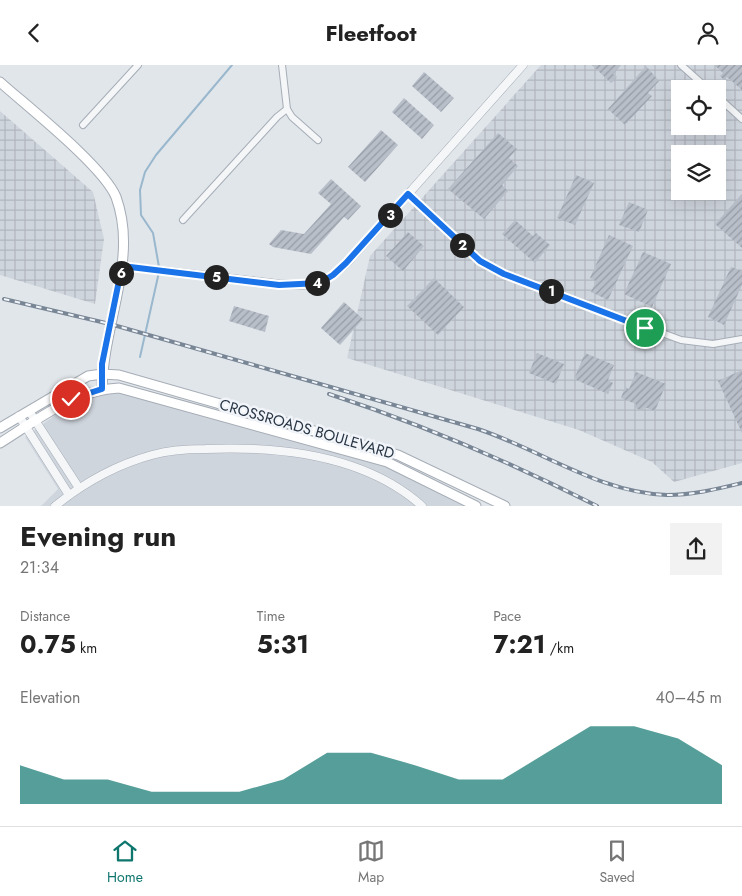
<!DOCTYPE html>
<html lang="en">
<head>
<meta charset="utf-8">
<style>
  :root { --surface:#fff; --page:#f2f2f2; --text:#222; --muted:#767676; --line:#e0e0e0; --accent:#0f766e }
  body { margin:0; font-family:Jost,sans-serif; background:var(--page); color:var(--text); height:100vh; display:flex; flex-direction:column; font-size:19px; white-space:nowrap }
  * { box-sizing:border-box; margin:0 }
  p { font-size:16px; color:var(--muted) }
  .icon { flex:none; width:28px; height:28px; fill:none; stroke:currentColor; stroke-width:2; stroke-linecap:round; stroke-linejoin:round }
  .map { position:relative; height:441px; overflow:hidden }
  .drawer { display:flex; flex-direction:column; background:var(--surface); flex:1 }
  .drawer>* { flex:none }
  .buttons { position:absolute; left:671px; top:15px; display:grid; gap:10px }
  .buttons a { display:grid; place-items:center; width:55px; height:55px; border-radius:0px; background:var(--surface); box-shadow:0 5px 20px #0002; font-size:25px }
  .pin { position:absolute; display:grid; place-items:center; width:42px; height:42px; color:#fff; margin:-21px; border:2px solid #fff; border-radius:50%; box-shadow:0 1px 5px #0007 }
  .km { position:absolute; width:25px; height:25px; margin:-12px; border-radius:50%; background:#222; color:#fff; font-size:14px; line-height:25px; text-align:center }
  .round { display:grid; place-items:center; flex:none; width:52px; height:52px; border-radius:0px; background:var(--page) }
  .headline { display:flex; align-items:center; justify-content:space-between; height:85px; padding:0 20px }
  h1 { font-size:28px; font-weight:700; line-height:38px }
  .figures { display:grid; grid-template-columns:repeat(3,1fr); gap:8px; height:85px; padding:5px 20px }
  .figures div { display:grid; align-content:center }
  .figures b { font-size:25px; font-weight:700 }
  .figures small { font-size:14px; font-weight:400 }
  .figures p { font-size:14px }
  .chart { height:140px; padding:10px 20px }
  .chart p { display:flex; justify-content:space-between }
  .chart svg { width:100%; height:90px; margin-top:5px; fill:var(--accent); opacity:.7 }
  header { display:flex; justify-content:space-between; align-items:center; height:65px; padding:0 20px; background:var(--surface); font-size:22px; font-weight:700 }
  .tab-bar { display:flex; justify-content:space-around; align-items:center; height:70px; border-top:1px solid var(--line); background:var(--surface); font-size:14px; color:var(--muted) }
  .tab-bar a { display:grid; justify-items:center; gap:2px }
  .tab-bar .active { color:var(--accent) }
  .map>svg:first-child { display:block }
</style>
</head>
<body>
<header><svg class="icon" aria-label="back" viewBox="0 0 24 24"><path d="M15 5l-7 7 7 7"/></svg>Fleetfoot<svg class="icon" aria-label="person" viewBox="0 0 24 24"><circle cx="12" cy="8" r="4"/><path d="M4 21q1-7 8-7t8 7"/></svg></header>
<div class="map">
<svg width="742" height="441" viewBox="0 0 742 441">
  <defs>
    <pattern id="industrial-grid" width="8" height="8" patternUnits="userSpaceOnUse" patternTransform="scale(1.25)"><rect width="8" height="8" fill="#cfd5dd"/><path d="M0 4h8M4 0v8" fill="none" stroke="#b2b7bf"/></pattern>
    <pattern id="building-hatch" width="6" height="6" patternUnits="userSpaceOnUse" patternTransform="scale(1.25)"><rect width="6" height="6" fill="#b8bfc9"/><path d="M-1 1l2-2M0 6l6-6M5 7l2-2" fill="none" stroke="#969ca5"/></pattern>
  </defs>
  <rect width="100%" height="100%" fill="#e1e6eb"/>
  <path fill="#cfd5dd" d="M98 328H116L144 333 387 402 468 441H41L58 424 25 372 65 343Z"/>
  <g fill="url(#industrial-grid)" fill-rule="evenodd">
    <path d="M541 0H742V398L674 417 652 397 579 365 347 293 370 191ZM680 24H718V61H680ZM680 89H718V126H680Z"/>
    <path d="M0 46 93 127 104 174 95 239 0 210Z"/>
  </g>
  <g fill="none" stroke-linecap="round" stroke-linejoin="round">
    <g stroke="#99b7cd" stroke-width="2">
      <path d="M159 202 153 168 141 150 140 125 145 107 156 90 232 0"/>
      <path d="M140 292 159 207"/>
    </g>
  </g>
  <g fill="url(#building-hatch)">
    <path d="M592 0H621L613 9 617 12 611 18Z"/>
    <path d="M714 0H742V25L727 12 724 15 720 11 723 8Z"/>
    <path d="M646 1 659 16 648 28 652 31 625 60 608 44Z"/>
    <path d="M424 7 454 33 441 47 412 21Z"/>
    <path d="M404 33 434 60 422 74 392 47Z"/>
    <path d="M381 65 398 80 365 117 348 102Z"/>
    <path d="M498 68 517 84 509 93 518 101 502 120 508 126 484 154 448 124Z"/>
    <path d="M576 110 594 118 575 160 557 153Z"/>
    <path d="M331 114 361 141 348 155 344 152 311 189 273 182 269 179 281 165 304 169 331 139 318 128Z"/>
    <path d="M742 129V183L715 159Z"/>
    <path d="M629 137 648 145 639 167 619 160Z"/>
    <path d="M515 155 533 171 536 168 550 180 535 198 502 169Z"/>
    <path d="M408 167 424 181 403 206 386 191Z"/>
    <path d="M609 170 633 181 608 235 591 227 596 216 590 213Z"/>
    <path d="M643 187 671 199 652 242 624 229Z"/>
    <path d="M731 202 742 206V220L724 260 708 252Z"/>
    <path d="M434 213 464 242 438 270 407 241Z"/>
    <path d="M344 237 363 254 340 280 321 263Z"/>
    <path d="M234 241 269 251 265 267 229 256Z"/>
    <path d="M537 288 564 299 556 319 529 308Z"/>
    <path d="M585 288 614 300 608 315 613 318 608 329 574 314Z"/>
    <path d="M742 305V368L718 316Z"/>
    <path d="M636 307 666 319 655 346 644 342 643 346 635 343 636 339 621 333 625 322 629 324Z"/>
  </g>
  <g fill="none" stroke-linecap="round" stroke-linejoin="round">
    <g stroke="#a6adb6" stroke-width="8">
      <g id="minor">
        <path d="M282 0 287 44 292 52 318 75"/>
        <path d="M681 0 708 24"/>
        <path d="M718 32 742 54"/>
        <path d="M83 60 138 0"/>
        <path d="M408 129 481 196 504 209 681 275 713 279 742 274"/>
        <path d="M183 155 277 52 287 44"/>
      </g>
    </g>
    <g stroke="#a6adb6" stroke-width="9">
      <g id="tertiary">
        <path d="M122 201 279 219 303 220 320 218 333 210 346 199 523 0"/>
        <path d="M29 346 79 423"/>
        <path d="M19 351 69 430"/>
        <path d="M55 441C85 417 115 400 152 390 169 385 188 384 205 384 278 381 365 390 422 441"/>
      </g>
    </g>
    <g stroke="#a6adb6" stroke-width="11">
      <g id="secondary">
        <path d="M0 17C28 42 103 101 116 132 124 154 125 177 122 200 117 242 103 281 102 324"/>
        <path d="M0 363 88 311 102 309 119 310 398 390 505 441"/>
        <path d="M0 378C37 355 74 325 119 323L387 397 476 441"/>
      </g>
    </g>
    <use href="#minor" stroke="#f4f6f8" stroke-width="6"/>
    <use href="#tertiary" stroke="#f4f6f8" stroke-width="8"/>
    <use href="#secondary" stroke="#fff" stroke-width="9"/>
    <g stroke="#798695" stroke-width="4">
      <g id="rail">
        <path d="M4 234 110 259 478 364C541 385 600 428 667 430 693 430 717 424 742 418"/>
        <path d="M329 329C421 359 510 397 597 441"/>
      </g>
    </g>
    <use href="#rail" stroke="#f1f4f8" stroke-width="2" stroke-dasharray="5.5" stroke-linecap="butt"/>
  </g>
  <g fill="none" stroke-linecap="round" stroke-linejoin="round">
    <g stroke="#fff" stroke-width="10">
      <path id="route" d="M71 334 102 324V299L122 201 279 220 320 218 333 210 346 198 408 129 480 196 504 209 645 263"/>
    </g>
    <use href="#route" stroke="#1a73e8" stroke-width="6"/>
  </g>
  <g text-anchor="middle" stroke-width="5" stroke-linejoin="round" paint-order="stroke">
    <g font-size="15" fill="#283544" stroke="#f1f4f8">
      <text transform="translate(307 364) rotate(16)" y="5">CROSSROADS BOULEVARD</text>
    </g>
  </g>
</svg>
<div class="buttons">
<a><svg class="icon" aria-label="locate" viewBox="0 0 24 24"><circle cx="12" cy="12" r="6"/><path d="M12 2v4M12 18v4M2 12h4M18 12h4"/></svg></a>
<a><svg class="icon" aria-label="layers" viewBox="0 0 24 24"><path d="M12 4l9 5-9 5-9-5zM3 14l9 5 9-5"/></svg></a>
</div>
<div class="pin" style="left:645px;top:263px;background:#1e9e55"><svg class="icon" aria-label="arrive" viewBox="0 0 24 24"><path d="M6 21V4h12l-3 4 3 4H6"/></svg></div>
<div class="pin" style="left:71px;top:334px;background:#d93025"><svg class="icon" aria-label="check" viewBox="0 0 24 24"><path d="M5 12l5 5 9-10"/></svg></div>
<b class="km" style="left:551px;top:226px">1</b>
<b class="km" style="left:462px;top:180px">2</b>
<b class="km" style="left:390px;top:150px">3</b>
<b class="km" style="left:317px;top:218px">4</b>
<b class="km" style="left:216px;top:212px">5</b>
<b class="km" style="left:121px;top:208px">6</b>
</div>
<section class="drawer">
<div class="headline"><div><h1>Evening run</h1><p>21:34</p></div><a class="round"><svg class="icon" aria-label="share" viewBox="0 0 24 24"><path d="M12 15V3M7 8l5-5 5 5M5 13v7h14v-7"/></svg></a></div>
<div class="figures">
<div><p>Distance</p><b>0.75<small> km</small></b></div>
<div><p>Time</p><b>5:31</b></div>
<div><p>Pace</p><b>7:21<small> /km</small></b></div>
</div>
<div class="chart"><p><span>Elevation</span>40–45 m</p>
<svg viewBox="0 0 160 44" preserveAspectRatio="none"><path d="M0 44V25L10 32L20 32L30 38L40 38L50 38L60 32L70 19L80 19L90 25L100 32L110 32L120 19L130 6L140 6L150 12L160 25V44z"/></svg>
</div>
</section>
<nav class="tab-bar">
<a class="active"><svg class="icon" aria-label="home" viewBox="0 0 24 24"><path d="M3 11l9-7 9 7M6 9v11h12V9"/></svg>Home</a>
<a><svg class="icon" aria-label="map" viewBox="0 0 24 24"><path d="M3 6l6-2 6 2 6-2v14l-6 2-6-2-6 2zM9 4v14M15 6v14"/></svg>Map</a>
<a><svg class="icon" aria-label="saved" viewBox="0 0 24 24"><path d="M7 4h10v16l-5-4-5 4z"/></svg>Saved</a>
</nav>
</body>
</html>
